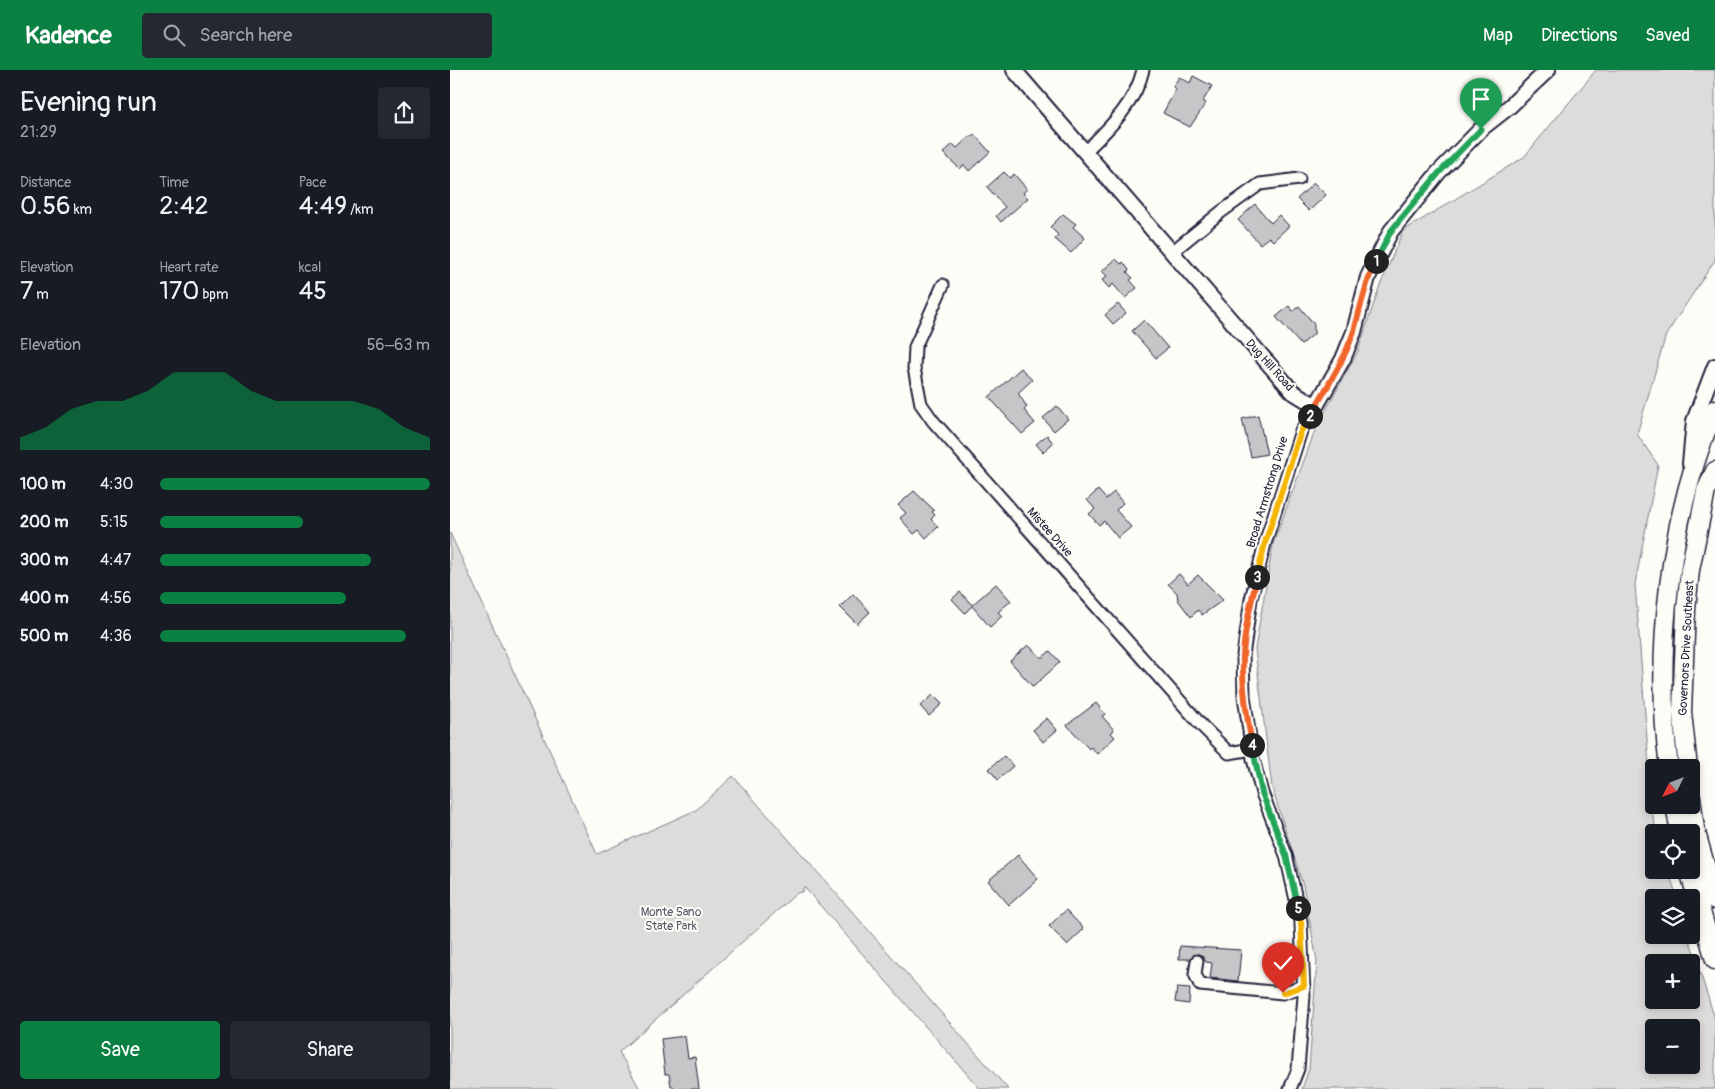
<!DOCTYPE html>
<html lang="en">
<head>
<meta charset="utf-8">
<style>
  :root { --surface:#171b24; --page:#242831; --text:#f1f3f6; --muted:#9ea1a6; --accent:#0b8043 }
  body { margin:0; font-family:Pangolin,sans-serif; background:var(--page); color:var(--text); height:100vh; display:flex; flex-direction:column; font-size:19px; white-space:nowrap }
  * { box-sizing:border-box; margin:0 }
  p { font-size:16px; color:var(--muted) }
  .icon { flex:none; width:28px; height:28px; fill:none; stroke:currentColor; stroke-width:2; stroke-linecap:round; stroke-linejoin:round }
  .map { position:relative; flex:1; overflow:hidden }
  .details { display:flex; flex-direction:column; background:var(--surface); width:450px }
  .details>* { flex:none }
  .needle { width:32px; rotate:228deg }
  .controls { position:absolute; left:1195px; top:689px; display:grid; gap:10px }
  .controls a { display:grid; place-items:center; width:55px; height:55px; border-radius:5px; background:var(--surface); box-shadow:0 2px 8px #0003; font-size:25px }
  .pin { position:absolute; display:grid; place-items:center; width:42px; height:42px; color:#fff; margin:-51px -21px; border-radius:50% 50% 50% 0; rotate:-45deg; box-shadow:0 0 5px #0007 }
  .pin .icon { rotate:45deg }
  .km { position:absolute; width:25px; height:25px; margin:-12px; border-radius:50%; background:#222; color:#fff; font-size:14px; line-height:25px; text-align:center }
  .round { display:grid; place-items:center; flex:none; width:52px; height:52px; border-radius:5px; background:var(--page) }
  .summary { display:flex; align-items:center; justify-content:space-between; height:85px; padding:0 20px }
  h1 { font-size:28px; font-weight:600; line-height:38px }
  .metrics { display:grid; grid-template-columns:repeat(3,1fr); gap:8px; height:85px; padding:5px 20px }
  .metrics div { display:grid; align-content:center }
  .metrics b { font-size:25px; font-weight:600 }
  .metrics small { font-size:14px; font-weight:400 }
  .metrics p { font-size:14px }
  .chart { height:140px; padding:10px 20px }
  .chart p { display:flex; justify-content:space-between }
  .chart svg { width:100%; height:90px; margin-top:5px; fill:var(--accent); opacity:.7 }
  .action { display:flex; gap:10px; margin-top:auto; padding:10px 20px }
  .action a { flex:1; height:58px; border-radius:5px; background:var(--accent); color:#fff; font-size:20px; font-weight:600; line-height:58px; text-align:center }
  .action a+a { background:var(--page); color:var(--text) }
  ul { padding:0 20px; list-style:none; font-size:16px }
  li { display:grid; grid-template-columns:80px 60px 1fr; align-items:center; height:38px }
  li i { height:12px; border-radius:6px; background:var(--accent) }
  header { display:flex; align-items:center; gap:30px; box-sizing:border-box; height:70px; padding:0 25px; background:var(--accent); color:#fff }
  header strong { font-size:24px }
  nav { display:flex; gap:28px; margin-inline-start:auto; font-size:18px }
  .search { width:350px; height:45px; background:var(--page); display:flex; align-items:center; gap:12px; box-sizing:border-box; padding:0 18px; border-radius:5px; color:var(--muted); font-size:19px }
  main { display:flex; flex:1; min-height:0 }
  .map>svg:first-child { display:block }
</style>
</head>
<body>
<header>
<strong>Kadence</strong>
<div class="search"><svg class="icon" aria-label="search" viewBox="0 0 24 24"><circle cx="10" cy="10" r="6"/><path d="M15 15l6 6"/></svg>Search here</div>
<nav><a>Map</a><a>Directions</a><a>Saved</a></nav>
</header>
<main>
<section class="details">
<div class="summary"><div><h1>Evening run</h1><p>21:29</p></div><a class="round"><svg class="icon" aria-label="share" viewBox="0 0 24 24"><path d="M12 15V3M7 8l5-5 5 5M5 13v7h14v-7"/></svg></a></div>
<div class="metrics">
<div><p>Distance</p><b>0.56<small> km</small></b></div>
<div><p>Time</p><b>2:42</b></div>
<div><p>Pace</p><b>4:49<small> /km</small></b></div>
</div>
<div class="metrics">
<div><p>Elevation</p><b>7<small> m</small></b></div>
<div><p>Heart rate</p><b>170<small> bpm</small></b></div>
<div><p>kcal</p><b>45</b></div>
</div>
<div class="chart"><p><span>Elevation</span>56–63 m</p>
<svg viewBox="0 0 160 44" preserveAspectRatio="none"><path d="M0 44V38L10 33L20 24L30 20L40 20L50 15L60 6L70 6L80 6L90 15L100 20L110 20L120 20L130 20L140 24L150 33L160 38V44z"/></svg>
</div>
<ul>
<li><b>100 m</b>4:30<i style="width:100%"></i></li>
<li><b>200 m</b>5:15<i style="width:53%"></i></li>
<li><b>300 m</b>4:47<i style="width:78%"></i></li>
<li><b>400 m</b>4:56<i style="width:69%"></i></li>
<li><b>500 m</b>4:36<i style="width:91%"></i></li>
</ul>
<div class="action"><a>Save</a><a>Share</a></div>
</section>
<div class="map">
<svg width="1265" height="1019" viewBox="0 0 1265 1019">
  <rect width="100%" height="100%" fill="#fdfcf7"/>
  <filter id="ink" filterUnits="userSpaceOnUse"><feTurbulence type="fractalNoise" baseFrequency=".02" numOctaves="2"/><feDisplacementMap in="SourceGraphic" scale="10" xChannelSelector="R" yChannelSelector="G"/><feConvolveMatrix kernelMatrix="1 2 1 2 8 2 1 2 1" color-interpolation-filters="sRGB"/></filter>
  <g filter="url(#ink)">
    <g fill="#dddcdb" stroke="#807f8b" fill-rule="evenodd">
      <path d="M1146 0H1265V190L1216 265 1187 364 1208 395 1185 514 1203 747 1207 762H1204V800H1218L1227 827 1204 828V865H1238L1265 949V1019H852L859 999 867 891 853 815 822 718 805 579 823 474 866 358 908 281 929 218 953 161 1074 87ZM1204 892H1241V930H1204ZM1204 958H1241V995H1204Z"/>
      <path d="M0 463 147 784 246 740 283 706 558 1019H530L354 817 352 819 354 821 347 823 169 982 190 1019H0Z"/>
    </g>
    <g fill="#c6c6c8" stroke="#22223b">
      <path d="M743 6 762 16 753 31 756 33 740 57 713 43 726 19 723 17 729 7 740 13Z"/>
      <path d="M524 64 540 82 519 101 514 95 510 99 493 83 503 74 507 78 521 65 522 67Z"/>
      <path d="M554 102 560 108 564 104 577 119 573 123 578 128 551 152 546 146 555 137 537 117Z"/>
      <path d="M864 113 876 125 859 141 847 129Z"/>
      <path d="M805 134 821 153 829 145 839 156 823 171 819 167 810 174 788 150Z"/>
      <path d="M613 144 626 154 623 157 635 168 621 183 605 169 608 165 600 157Z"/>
      <path d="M666 189 671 194 673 192 679 200 677 202 683 208 680 210 687 218 675 228 663 214 659 218 652 210 657 206 652 201Z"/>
      <path d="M668 234 676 243 663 254 655 245Z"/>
      <path d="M839 236 843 241 849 236 864 254V264L851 275 826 247Z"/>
      <path d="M694 250 718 278 706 288 682 261Z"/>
      <path d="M571 298 582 310 568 323 577 337 574 340 585 353 572 364 539 327Z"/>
      <path d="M607 336 618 349 604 361 593 348Z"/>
      <path d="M808 345 817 384 801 387 792 349Z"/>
      <path d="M597 365 603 373 593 382 586 374Z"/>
      <path d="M648 420 656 429 664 422 673 433 666 440 681 457 668 468 654 451 649 455 639 444 645 439 637 430Z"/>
      <path d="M464 421 484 440 482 442 485 445 481 449 488 457 476 468 469 460 464 464 450 448 456 443 448 435Z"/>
      <path d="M729 504 738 514 748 505 773 530 752 545 748 540 741 547 728 530 727 523 718 514Z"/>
      <path d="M546 514 561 531 548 542 552 546 540 557 522 536 515 543 502 529 510 522 522 535Z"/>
      <path d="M403 524 420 542 407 554 390 537Z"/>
      <path d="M578 575 592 588 600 581 610 592 583 617 560 591Z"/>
      <path d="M483 625 492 634 479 646 470 636Z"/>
      <path d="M646 633 655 644 652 646 664 660 661 663 665 667 647 684 641 677 639 679 617 655Z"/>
      <path d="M597 648 607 660 593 672 583 660Z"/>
      <path d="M554 686 563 696 548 710 539 699Z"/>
      <path d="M568 785 588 809 559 835 538 811Z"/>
      <path d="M616 840 634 859 617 875 599 856Z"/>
      <path d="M730 876 791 880 788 911 760 908 762 893 756 892 752 886 748 884 742 886 740 889H729Z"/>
      <path d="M727 918 740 919 739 934 725 932Z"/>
      <path d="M235 966 238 988 245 987 249 1019H224L223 1016H221L219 1004H215L211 969Z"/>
    </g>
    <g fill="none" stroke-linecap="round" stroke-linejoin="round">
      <g stroke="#22223b" stroke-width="15">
        <g id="minor">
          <path d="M636 81C660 57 685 34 693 0"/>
          <path d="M722 182 771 142 810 114 849 109"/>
          <path d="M493 215 465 277 464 298 471 334 483 351 752 656 779 683 802 679"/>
          <path d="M747 891 745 904 750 915 833 923 854 916"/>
          <path d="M840 1019 848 999 854 926 851 852 836 785 812 723 803 689 794 626 793 586 801 529 815 473 851 361 866 336"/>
        </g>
      </g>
      <g stroke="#22223b" stroke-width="18">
        <g id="tertiary">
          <path d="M564 0 843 322 866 336 893 289 904 262 918 207 941 161 988 103 1031 59 1059 37 1098 0"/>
          <path d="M1240 394 1244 351 1265 296"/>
        </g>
      </g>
      <g stroke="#22223b" stroke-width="21">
        <g id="trunk">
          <path d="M1219 698C1204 582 1219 446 1265 339"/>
          <path d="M1238 698 1232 642 1236 539 1240 500 1256 421 1265 401"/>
          <path d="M1241 727 1245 759 1265 830"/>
          <path d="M1225 735 1230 762"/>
          <path d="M1239 800 1265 890"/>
        </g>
      </g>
      <use href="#minor" stroke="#fdfcf7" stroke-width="11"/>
      <use href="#tertiary" stroke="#fdfcf7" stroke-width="14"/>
      <use href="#trunk" stroke="#fdfcf7" stroke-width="18"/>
    </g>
  </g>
  <g fill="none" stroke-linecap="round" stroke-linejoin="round" filter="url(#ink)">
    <g stroke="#fff" stroke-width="10">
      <path id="split-1" d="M926 191 941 161 988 104 1031 59"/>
    </g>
    <g stroke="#fff" stroke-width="10">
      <path id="split-2" d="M860 346C876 319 894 291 904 261 911 237 915 213 926 191"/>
    </g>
    <g stroke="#fff" stroke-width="10">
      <path id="split-3" d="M807 507 815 473 851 361 860 346"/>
    </g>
    <g stroke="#fff" stroke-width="10">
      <path id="split-4" d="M802 675C797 646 792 617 793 587 794 561 801 533 807 507"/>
    </g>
    <g stroke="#fff" stroke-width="10">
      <path id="split-5" d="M802 675 812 723 836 785 848 838"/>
    </g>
    <g stroke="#fff" stroke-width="10">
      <path id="split-6" d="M833 923 854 916 851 852 848 838"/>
    </g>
    <use href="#split-1" stroke="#22a559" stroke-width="6"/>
    <use href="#split-2" stroke="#f0652b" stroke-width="6"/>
    <use href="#split-3" stroke="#f5b400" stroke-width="6"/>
    <use href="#split-4" stroke="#f0652b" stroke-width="6"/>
    <use href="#split-5" stroke="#22a559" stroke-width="6"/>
    <use href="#split-6" stroke="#f5b400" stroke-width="6"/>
  </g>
  <g text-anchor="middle" stroke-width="4" stroke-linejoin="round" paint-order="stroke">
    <g font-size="12" fill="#22223b" stroke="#fdfcf7">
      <text transform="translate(820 295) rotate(48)" y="4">Dug Hill Road</text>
      <text transform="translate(817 422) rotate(-73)" y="4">Broad Armstrong Drive</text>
      <text transform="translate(600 462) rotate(48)" y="4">Mistee Drive</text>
      <text transform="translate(1236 578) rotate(-87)" y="4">Governors Drive Southeast</text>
    </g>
    <g font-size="12" fill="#5a5a6b" stroke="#fdfcf7">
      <text x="221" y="846">Monte Sano<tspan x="221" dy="14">State Park</tspan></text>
    </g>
  </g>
</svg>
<div class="controls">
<a><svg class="needle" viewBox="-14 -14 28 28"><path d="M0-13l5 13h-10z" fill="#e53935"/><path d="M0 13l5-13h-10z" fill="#9ea1a6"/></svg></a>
<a><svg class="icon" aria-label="locate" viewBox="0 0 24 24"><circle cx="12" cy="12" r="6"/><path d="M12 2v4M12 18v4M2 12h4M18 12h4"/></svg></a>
<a><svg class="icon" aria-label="layers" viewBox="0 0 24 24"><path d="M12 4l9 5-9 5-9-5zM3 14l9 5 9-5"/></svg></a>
<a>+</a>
<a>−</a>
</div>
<div class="pin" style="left:1031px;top:59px;background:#1e9e55"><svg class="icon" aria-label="arrive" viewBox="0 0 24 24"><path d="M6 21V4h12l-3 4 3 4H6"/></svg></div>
<div class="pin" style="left:833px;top:923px;background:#d93025"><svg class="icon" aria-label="check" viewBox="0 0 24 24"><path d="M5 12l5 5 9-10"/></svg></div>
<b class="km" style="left:926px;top:191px">1</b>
<b class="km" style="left:860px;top:346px">2</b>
<b class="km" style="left:807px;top:507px">3</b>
<b class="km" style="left:802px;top:675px">4</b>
<b class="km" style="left:848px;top:838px">5</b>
</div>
</main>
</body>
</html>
